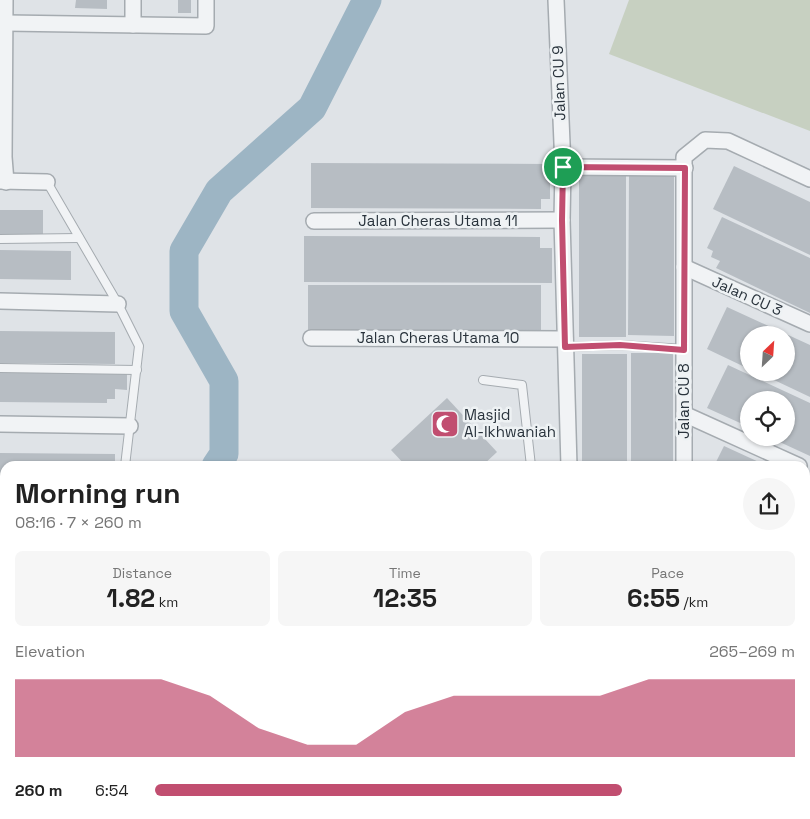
<!DOCTYPE html>
<html lang="en">
<head>
<meta charset="utf-8">
<style>
  :root { --surface:#fff; --page:#f6f6f6; --text:#222; --muted:#767676; --accent:#c14e70 }
  body { margin:0; font-family:"Space Grotesk",sans-serif; background:var(--page); color:var(--text); height:100vh; display:flex; flex-direction:column; font-size:19px; white-space:nowrap }
  * { box-sizing:border-box; margin:0 }
  p { font-size:16px; color:var(--muted) }
  .icon { flex:none; width:28px; height:28px; fill:none; stroke:currentColor; stroke-width:2; stroke-linecap:round; stroke-linejoin:round }
  .map { position:relative; flex:1; overflow:hidden }
  .side { position:absolute; left:0px; top:461px; width:810px; height:359px; display:flex; flex-direction:column; background:var(--surface); border-radius:15px 15px 0 0; box-shadow:0 1px 4px #0004 }
  .side>* { flex:none }
  .needle { width:32px; rotate:25deg }
  .buttons { position:absolute; left:740px; top:326px; display:grid; gap:10px }
  .buttons a { display:grid; place-items:center; width:55px; height:55px; border-radius:50%; background:var(--surface); box-shadow:0 1px 4px #0004; font-size:25px }
  .pin { position:absolute; display:grid; place-items:center; width:42px; height:42px; color:#fff; margin:-21px; border:2px solid #fff; border-radius:50%; box-shadow:0 1px 5px #0007 }
  .round { display:grid; place-items:center; flex:none; width:52px; height:52px; border-radius:26px; background:var(--page) }
  .head { display:flex; align-items:center; justify-content:space-between; height:85px; padding:0 15px }
  h1 { font-size:28px; font-weight:600; line-height:38px }
  .metrics { display:grid; grid-template-columns:repeat(3,1fr); gap:8px; height:85px; padding:5px 15px }
  .metrics div { display:grid; align-content:center; border-radius:8px; background:var(--page); text-align:center }
  .metrics b { font-size:25px; font-weight:600 }
  .metrics small { font-size:14px; font-weight:400 }
  .metrics p { font-size:14px }
  .chart { height:140px; padding:10px 15px }
  .chart p { display:flex; justify-content:space-between }
  .chart svg { width:100%; height:90px; margin-top:5px; fill:var(--accent); opacity:.7 }
  ul { padding:0 15px; list-style:none; font-size:16px }
  li { display:grid; grid-template-columns:80px 60px 1fr; align-items:center; height:38px }
  li i { height:12px; border-radius:6px; background:var(--accent) }
  .map>svg:first-child { display:block }
</style>
</head>
<body>
<div class="map">
<svg width="810" height="819" viewBox="0 0 810 819">
  <rect width="100%" height="100%" fill="#dfe3e7"/>
  <path fill="#c7d0c1" d="M629 0H810V131L609 54Z"/>
  <g fill="none" stroke-linecap="round" stroke-linejoin="round">
    <path stroke="#9db5c4" stroke-width="5" d="M805 707 810 709"/>
    <g stroke="#9db5c4" stroke-width="29">
      <path d="M216 466 224 454V381L184 311V251L219 191 312 108 367 0"/>
      <path d="M164 815V819"/>
    </g>
  </g>
  <g fill="#b7bdc3">
    <path d="M76 0H107V9L75 8Z"/>
    <rect x="178" y="0" width="13" height="13"/>
    <path d="M311 163 550 164V199H541V209L311 208Z"/>
    <path d="M734 166 810 202V255L713 209Z"/>
    <rect x="579" y="176" width="47" height="161"/>
    <path d="M629 176H674V336L628 335Z"/>
    <rect x="0" y="210" width="43" height="29"/>
    <path d="M722 217 810 258V313L716 268 720 261 711 257 713 251 707 248Z"/>
    <path d="M304 236 540 237V248H552V283L304 282Z"/>
    <path d="M0 250 71 251V280L0 279Z"/>
    <path d="M308 285H541V331L308 330Z"/>
    <path d="M727 307 810 345V397L757 372H786V335H749V369L707 349Z"/>
    <path d="M0 331 115 332V364L0 363Z"/>
    <rect x="631" y="353" width="42" height="113"/>
    <rect x="582" y="354" width="45" height="112"/>
    <path d="M728 365 810 403V456L771 438H786V400H749V427L707 408Z"/>
    <path d="M0 371 127 372V390L115 389V399H107V403L0 402Z"/>
    <path d="M447 398 497 452 482 466H406L391 450Z"/>
    <path d="M724 446 761 463 767 466H714Z"/>
    <path d="M0 453 115 454V466H5V484H0Z"/>
    <path d="M805 484 810 487V536L805 534Z"/>
    <rect x="0" y="494" width="5" height="32"/>
    <path d="M805 537 810 539V591L805 588Z"/>
    <path d="M805 618 810 620V670L805 668Z"/>
    <path d="M0 802 5 808V815H11L15 819H0Z"/>
    <path d="M805 813 810 815V819H681L683 815H805Z"/>
    <path d="M333 815H372L380 819H331Z"/>
    <path d="M511 815H582L580 819H510Z"/>
  </g>
  <g fill="none" stroke-linecap="round" stroke-linejoin="round">
    <g stroke="#a5abb0" stroke-width="10">
      <g id="service">
        <path d="M47 182 118 304 139 346 125 466"/>
        <path d="M0 239 79 238"/>
        <path d="M565 347 620 345 684 349"/>
        <path d="M0 368 137 370"/>
        <path d="M483 380 522 385 531 466"/>
        <path d="M0 486H5"/>
        <path d="M805 798 810 800"/>
        <path d="M285 815V819"/>
        <path d="M420 815 429 819"/>
        <path d="M494 819 496 815"/>
        <path d="M612 819 614 815"/>
        <path d="M660 819 662 815"/>
      </g>
    </g>
    <g stroke="#a5abb0" stroke-width="18">
      <g id="minor">
        <path d="M5 0 4 157 6 182"/>
        <path d="M556 0 563 167 562 220 569 466"/>
        <path d="M6 23 206 26V0"/>
        <path d="M133 25V0"/>
        <path d="M563 167 685 168"/>
        <path d="M0 181 47 182"/>
        <path d="M314 221 562 220"/>
        <path d="M684 267 810 324"/>
        <path d="M0 301 118 304"/>
        <path d="M311 338 565 339"/>
        <path d="M684 414 799 466"/>
        <path d="M0 424 130 426"/>
        <path d="M684 466V157L705 140 728 141 810 179"/>
        <path d="M0 545H5"/>
        <path d="M805 600 810 603"/>
        <path d="M805 745 810 747"/>
        <path d="M0 788 5 794"/>
        <path d="M24 815 28 819"/>
      </g>
    </g>
    <use href="#service" stroke="#f1f3f5" stroke-width="8"/>
    <use href="#minor" stroke="#f1f3f5" stroke-width="15"/>
  </g>
  <g fill="none" stroke-linecap="round" stroke-linejoin="round">
    <g stroke="#fff" stroke-width="10">
      <path id="route" d="M563 167 685 168 684 350 620 345 565 347 562 220Z"/>
    </g>
    <use href="#route" stroke="#c14e70" stroke-width="6"/>
  </g>
  <defs>
    <g id="mosque-square" transform="scale(1.4375)"><rect x="-9" y="-9" width="18" height="18" rx="4" fill="#c14e70" stroke="#eef2f4"/><path d="M3.5-4.9A6 6 0 1 0 3.5 4.9A5 5 0 1 1 3.5-4.9Z" fill="#fff"/></g>
  </defs>
  <g fill-rule="evenodd">
    <use href="#mosque-square" x="445" y="424"/>
  </g>
  <g text-anchor="middle" stroke-width="5" stroke-linejoin="round" paint-order="stroke">
    <g font-size="15" fill="#29333c" stroke="#eef2f4">
      <text transform="translate(559 83) rotate(-92)" y="5">Jalan CU 9</text>
      <text x="438" y="226">Jalan Cheras Utama 11</text>
      <text transform="translate(747 296) rotate(24)" y="5">Jalan CU 3</text>
      <text x="438" y="343">Jalan Cheras Utama 10</text>
      <text transform="translate(684 401) rotate(-90)" y="5">Jalan CU 8</text>
    </g>
    <g font-size="15" fill="#29333c" stroke="#eef2f4" text-anchor="start">
      <text x="464" y="420">Masjid<tspan x="464" dy="17">Al-Ikhwaniah</tspan></text>
    </g>
  </g>
</svg>
<div class="buttons">
<a><svg class="needle" viewBox="-14 -14 28 28"><path d="M0-13l5 13h-10z" fill="#e53935"/><path d="M0 13l5-13h-10z" fill="#767676"/></svg></a>
<a><svg class="icon" aria-label="locate" viewBox="0 0 24 24"><circle cx="12" cy="12" r="6"/><path d="M12 2v4M12 18v4M2 12h4M18 12h4"/></svg></a>
</div>
<div class="pin" style="left:563px;top:167px;background:#1e9e55"><svg class="icon" aria-label="arrive" viewBox="0 0 24 24"><path d="M6 21V4h12l-3 4 3 4H6"/></svg></div>
<section class="side">
<div class="head"><div><h1>Morning run</h1><p>08:16 · 7 × 260 m</p></div><a class="round"><svg class="icon" aria-label="share" viewBox="0 0 24 24"><path d="M12 15V3M7 8l5-5 5 5M5 13v7h14v-7"/></svg></a></div>
<div class="metrics">
<div><p>Distance</p><b>1.82<small> km</small></b></div>
<div><p>Time</p><b>12:35</b></div>
<div><p>Pace</p><b>6:55<small> /km</small></b></div>
</div>
<div class="chart"><p><span>Elevation</span>265–269 m</p>
<svg viewBox="0 0 160 44" preserveAspectRatio="none"><path d="M0 44V6L10 6L20 6L30 6L40 14L50 30L60 38L70 38L80 22L90 14L100 14L110 14L120 14L130 6L140 6L150 6L160 6V44z"/></svg>
</div>
<ul>
<li><b>260 m</b>6:54<i style="width:73%"></i></li>
</ul>
</section>
</div>
</body>
</html>
